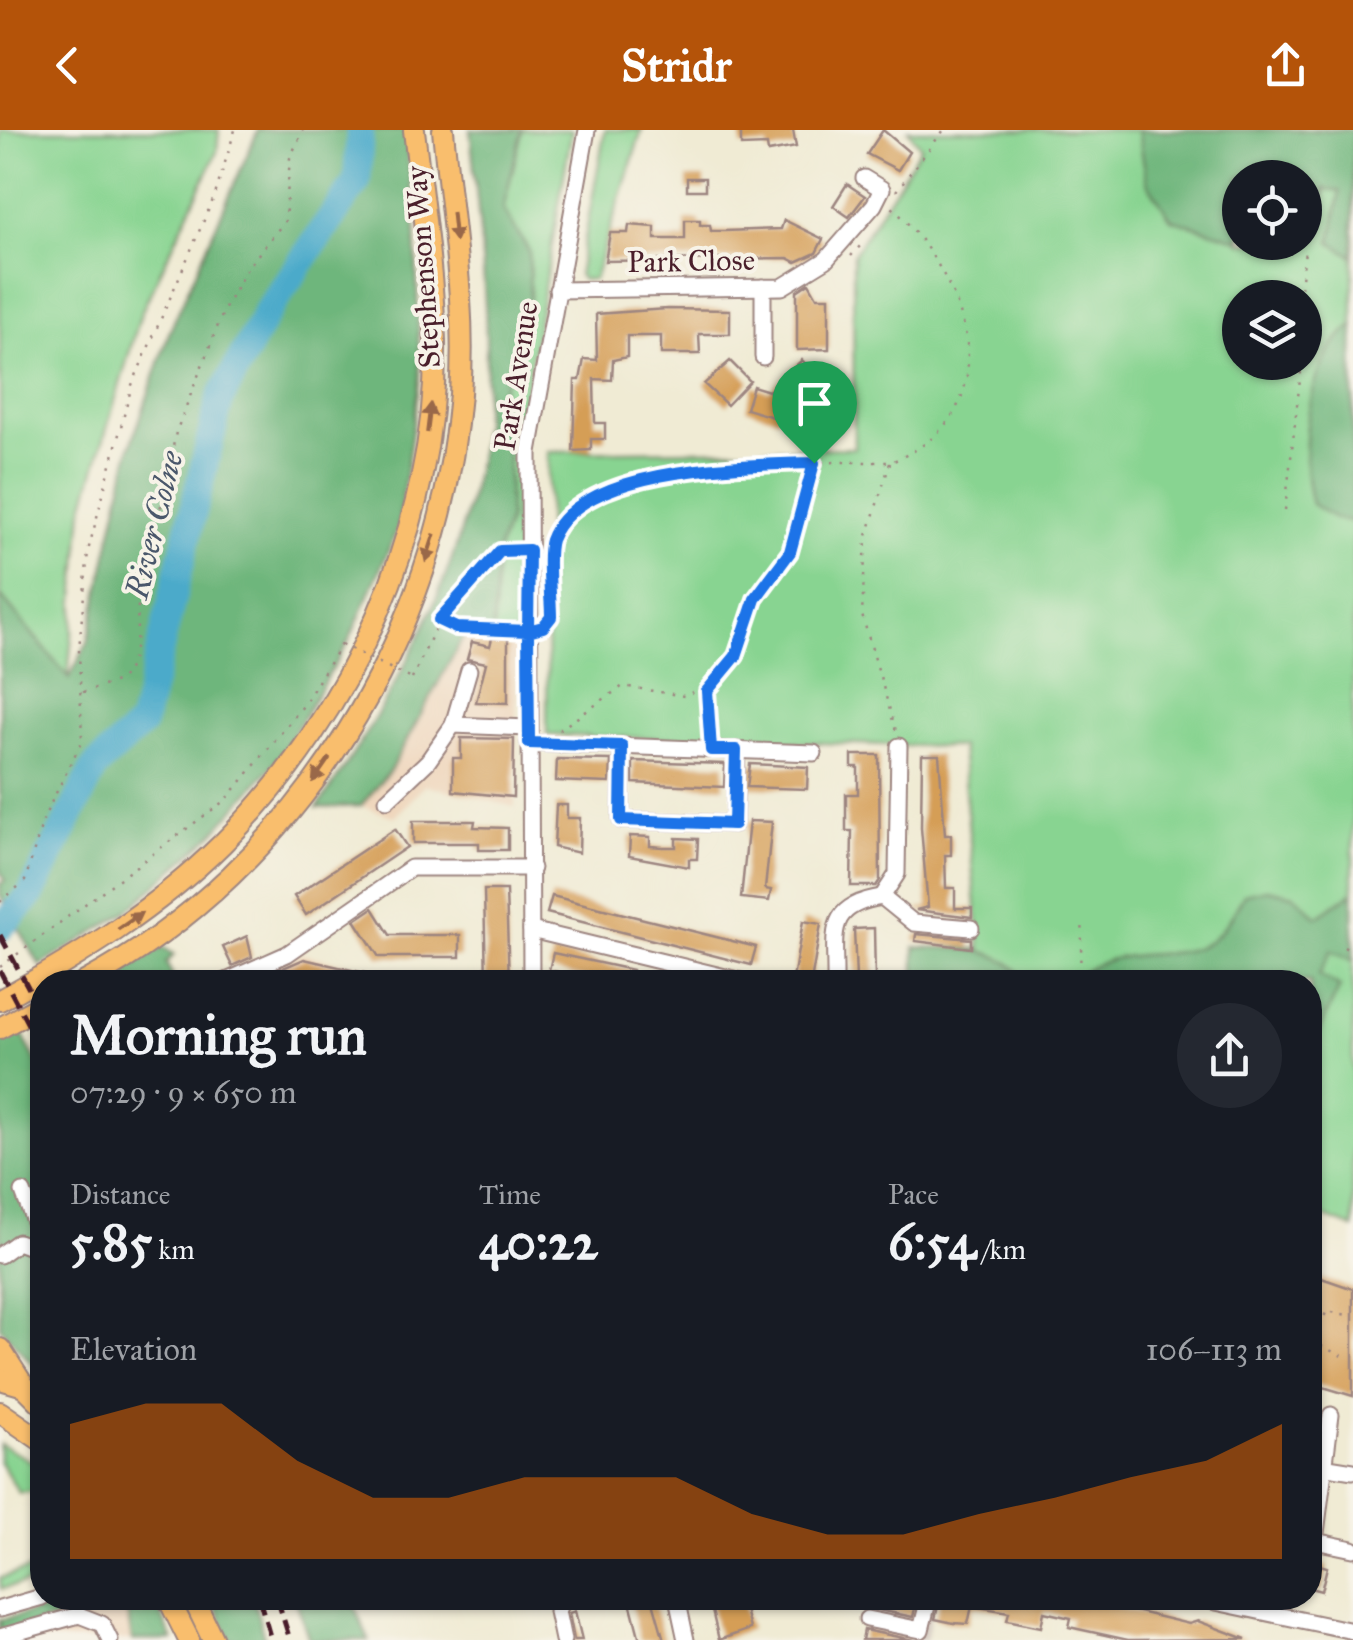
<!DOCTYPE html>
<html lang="en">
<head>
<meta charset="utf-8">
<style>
  :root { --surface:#171b24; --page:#242831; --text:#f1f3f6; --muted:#9ea1a6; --accent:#b45309 }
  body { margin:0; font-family:"IM FELL Great Primer",serif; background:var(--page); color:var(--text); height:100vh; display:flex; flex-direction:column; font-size:38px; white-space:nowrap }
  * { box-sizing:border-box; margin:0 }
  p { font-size:32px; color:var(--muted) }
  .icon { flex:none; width:55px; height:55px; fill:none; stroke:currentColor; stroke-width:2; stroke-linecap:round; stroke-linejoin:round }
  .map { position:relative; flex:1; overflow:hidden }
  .panel { position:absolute; left:30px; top:840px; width:1292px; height:640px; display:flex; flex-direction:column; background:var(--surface); border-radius:40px; box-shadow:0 2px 8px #0004 }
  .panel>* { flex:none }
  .controls { position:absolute; left:1222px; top:30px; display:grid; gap:20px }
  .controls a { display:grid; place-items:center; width:100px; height:100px; border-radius:50%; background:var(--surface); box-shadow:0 2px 8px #0004; font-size:50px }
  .pin { position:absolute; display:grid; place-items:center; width:85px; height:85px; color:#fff; margin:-102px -42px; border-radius:50% 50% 50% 0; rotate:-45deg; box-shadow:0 0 10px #0007 }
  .pin .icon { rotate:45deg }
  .round { display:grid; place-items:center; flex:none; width:105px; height:105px; border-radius:52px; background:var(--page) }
  .head { display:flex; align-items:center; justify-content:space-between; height:170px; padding:0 40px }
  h1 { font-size:55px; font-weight:800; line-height:75px }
  .metrics { display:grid; grid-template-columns:repeat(3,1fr); gap:15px; height:170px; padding:10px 40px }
  .metrics div { display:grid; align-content:center }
  .metrics b { font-size:50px; font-weight:800 }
  .metrics small { font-size:28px; font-weight:400 }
  .metrics p { font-size:28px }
  .chart { height:280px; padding:20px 40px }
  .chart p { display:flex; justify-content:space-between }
  .chart svg { width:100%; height:180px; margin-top:10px; fill:var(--accent); opacity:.7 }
  header { display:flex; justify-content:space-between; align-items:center; height:130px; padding:0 40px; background:var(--accent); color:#fff; font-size:45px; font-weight:800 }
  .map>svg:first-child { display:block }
</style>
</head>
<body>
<header><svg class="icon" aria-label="back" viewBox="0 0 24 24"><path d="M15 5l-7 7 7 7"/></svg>Stridr<svg class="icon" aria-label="share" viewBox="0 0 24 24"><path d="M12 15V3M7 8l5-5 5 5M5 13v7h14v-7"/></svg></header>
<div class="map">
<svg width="1353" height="1510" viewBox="0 0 1353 1510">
  <rect width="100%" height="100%" fill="#f7f3e8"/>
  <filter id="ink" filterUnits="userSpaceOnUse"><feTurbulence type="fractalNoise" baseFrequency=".01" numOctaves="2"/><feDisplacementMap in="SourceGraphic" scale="20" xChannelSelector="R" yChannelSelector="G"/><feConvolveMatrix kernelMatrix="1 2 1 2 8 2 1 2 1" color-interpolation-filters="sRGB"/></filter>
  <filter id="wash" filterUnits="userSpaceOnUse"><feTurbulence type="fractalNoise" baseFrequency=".0048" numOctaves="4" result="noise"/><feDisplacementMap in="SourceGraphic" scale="40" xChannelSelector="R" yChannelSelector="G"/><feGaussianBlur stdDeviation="2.25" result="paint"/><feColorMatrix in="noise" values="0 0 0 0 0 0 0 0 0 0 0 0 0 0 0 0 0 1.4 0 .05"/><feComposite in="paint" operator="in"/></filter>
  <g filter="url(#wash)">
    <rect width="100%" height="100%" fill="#f0ebd4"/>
    <g fill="#efd6bc">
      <path d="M465 503 517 504 515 677 425 655 395 687 361 676 391 639Z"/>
      <path d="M301 824 429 852H239Z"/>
      <path d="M94 1468H153L173 1510H0V1490Z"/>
    </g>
    <path fill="#cdc2b9" d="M871 1468 919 1479 936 1468 926 1510H862Z"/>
    <g fill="#88d491" stroke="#697a5e" stroke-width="2.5" fill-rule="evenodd">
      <path d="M0 0H219L217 22 141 183 83 380 68 549 0 465Z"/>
      <path d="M522 0H572L518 306 517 504 493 505 497 422 509 389 508 326 499 268 530 168 529 121 503 79Z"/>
      <path d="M605 0H642L594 149 582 150 578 145Z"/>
      <path d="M908 0H1353V1098L1310 1081V852H915V817L980 819 961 617 547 605 548 322 854 318 853 125 921 17ZM1240 48H1305V112H1240ZM1240 168H1305V232H1240Z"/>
      <path d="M0 1314 42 1337V1370L37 1361 19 1363 0 1332Z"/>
      <path d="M42 1436V1450L1 1459 0 1448Z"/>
    </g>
    <g fill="#6eb67b" stroke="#5c6a53" stroke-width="2.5">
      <path d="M258 0H405L415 87 420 246 398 398 349 511 279 628 213 704 125 783 40 836 0 765V754L5 750 0 741V465L69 548 88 512 130 318 169 203Z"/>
      <path d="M470 0H522L503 79 529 121 530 168 500 268 508 326 509 389 497 422 493 505 465 504 391 639 361 676 317 678C398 561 473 427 484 282 491 188 479 93 470 0Z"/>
      <path d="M1138 0H1353V126L1331 113 1340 61 1325 59 1316 109 1305 112V48H1240V110L1171 89 1147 52Z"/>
      <path d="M1353 196V391L1336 389 1312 374C1298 324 1306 225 1353 196Z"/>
      <path d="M1267 759 1294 765 1317 787 1353 762V831L1331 821 1319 845 1340 857 1315 909 1310 975V852H1073C1110 809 1178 837 1212 809 1227 797 1236 780 1244 764Z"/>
      <path d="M163 817 174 825 166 833 173 846 163 852H105Z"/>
      <path d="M915 817C952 818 1005 814 1025 852H915Z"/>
      <path d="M19 899 42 941V1245L0 1197V911Z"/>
      <path d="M93 1468H153L173 1510H132L127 1483 111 1477 0 1502V1490Z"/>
      <path d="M212 1468H253L265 1510H230Z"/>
      <path d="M295 1468H351L369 1510H309Z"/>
    </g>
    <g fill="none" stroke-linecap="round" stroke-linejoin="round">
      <path stroke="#4baaca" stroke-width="28" d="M0 798 30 766 95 637 142 594 220 269 268 180 357 51 360 0"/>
    </g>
    <g id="blocks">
      <g fill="#d59e57">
        <path d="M741 0H793L796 17 768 22 767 15 741 16Z"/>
        <path d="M883 0 909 22 898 40 867 24Z"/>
        <rect x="687" y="48" width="18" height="12"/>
        <path d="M847 54 865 66 849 87 833 76Z"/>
        <path d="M685 90H700V95H710L711 101H724L781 99 784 90 823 109 816 123 796 132 788 128 605 131 610 103H628L629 95 655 97V109H685Z"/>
        <path d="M809 153 817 167H829V219L797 220V161Z"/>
        <path d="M667 179 730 180V204H699L700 224H661V206H627V227L613 230 612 250 594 249 595 293H605V309H591V320L573 321 575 250H580L584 229 597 230 596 184Z"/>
        <path d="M802 230 828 257 803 280 799 276 776 288 746 279 753 256 769 261Z"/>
        <path d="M730 231 750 251 727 275 704 254Z"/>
        <path d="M841 254 853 267 844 276 832 263Z"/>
        <path d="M492 508H508V573L476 572 486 533 467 529 472 512 490 516Z"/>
        <path d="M461 608 514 609 513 667 453 661V628H461Z"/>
        <path d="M852 625H879L880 750 876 756H851L852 701H846V664H858V637H852Z"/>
        <path d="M922 625H939L945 705H951V725H945L946 758H955V778H972V787L916 780 928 777 921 698Z"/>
        <path d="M557 629 611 630 610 653 556 651Z"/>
        <path d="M633 631 725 634 724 657 633 653Z"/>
        <path d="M750 634 808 637 807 659 747 657Z"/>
        <path d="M556 675H567V688H580L579 723 554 717Z"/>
        <path d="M413 691H475L474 697 508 698V720H479V713H413Z"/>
        <path d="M749 691 772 692 765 759 771 760 769 771 741 768Z"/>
        <path d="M395 699 407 717 306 785 294 766Z"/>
        <path d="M630 706 650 707V716L663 717H676V708L698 709 697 729H689V737L629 726Z"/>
        <path d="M484 760H506L509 852H486Z"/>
        <path d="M552 766 756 817 751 835 547 783Z"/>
        <path d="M373 778 390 805H460V827H379L355 790Z"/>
        <path d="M803 791 821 794 811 852 793 849Z"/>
        <path d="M874 798 875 849H856L854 799Z"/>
        <path d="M916 804 971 809V818L915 811Z"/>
        <path d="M247 806 252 827 232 836 223 817Z"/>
        <path d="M553 823 632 840 629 852H602L549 840Z"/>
        <path d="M304 829 382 847 381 852H251Z"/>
        <path d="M1310 1144 1353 1159V1266L1310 1253Z"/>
        <path d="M1310 1432 1327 1437 1321 1461 1310 1458Z"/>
        <path d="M629 1468H652L664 1510H640Z"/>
        <path d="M709 1468H742L750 1499 719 1510Z"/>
        <path d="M871 1468 915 1478 913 1487 869 1478Z"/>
        <path d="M940 1468H1080L1189 1494 1198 1491 1246 1509 1128 1510 1069 1497 1071 1488 1044 1482 1041 1497 1007 1490 1009 1482 972 1476 968 1494 954 1493 935 1489Z"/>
        <path d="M575 1481 582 1510H574L569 1483Z"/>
        <path d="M864 1500 913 1510H862Z"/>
      </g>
    </g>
  </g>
  <g filter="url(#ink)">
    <use href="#blocks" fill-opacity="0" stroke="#9d8580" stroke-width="2.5"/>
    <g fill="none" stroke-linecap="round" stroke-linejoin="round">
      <g stroke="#9d8580" stroke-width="19">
        <g id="minor">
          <path d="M763 157V227"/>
          <path d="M557 160 782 157 826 130 874 75 882 59 864 48"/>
          <path d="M453 595 469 540"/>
          <path d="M529 613 814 623"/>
          <path d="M622 616 621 690 734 694 737 620"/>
          <path d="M387 670 428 631 453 595 529 598"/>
          <path d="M882 767 897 744 899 616"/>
          <path d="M882 767 914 793 971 798"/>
          <path d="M531 800 746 852"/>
          <path d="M224 852 287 824 411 738H532"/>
          <path d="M531 852 529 322 587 0"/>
          <path d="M835 852C836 804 824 776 882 767"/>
          <path d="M23 1062 42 1113"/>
          <path d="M0 1125 18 1112 42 1121"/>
          <path d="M1331 1285 1315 1411 1353 1419"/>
          <path d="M1310 1334 1353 1341"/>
          <path d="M677 1468 686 1510"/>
          <path d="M1197 1468 1353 1501"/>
          <path d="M0 1479 42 1467"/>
          <path d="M867 1489 921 1500 929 1468"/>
          <path d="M0 1507 79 1485 102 1494 110 1510"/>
          <path d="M563 1510 557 1481 563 1468"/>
        </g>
      </g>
      <g stroke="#9d8580" stroke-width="24">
        <g id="major">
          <path d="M85 852C298 738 441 504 460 264 467 176 451 88 443 0"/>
          <path d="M0 870C80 826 156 779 222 714 351 587 438 394 435 211 433 141 422 70 414 0"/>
          <path d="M0 898 42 875"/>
          <path d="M0 1219 24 1256"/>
          <path d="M0 1249 24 1256 42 1274"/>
          <path d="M0 1282 42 1311"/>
          <path d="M168 1468 189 1510"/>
          <path d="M193 1468 213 1510"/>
        </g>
      </g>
      <g stroke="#9d8580" stroke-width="2.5" stroke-dasharray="2.5 8" stroke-linecap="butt">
        <path d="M896 61 944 0"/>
        <path d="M851 126 862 114"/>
        <path d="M1300 168 1305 120"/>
        <path d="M1305 182 1311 197 1305 220"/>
        <path d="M890 333 866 409 862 485 896 601"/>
        <path d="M1285 380 1302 232"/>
        <path d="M439 490 456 498 515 501"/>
        <path d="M546 493 551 487C551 468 546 426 552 410 583 323 816 333 891 332 1017 281 967 150 892 77"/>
        <path d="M412 549 439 490 500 421H513"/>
        <path d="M83 562 120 551 130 536 136 515 140 436 153 414 176 302 224 180 247 138 285 91 290 28 303 0"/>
        <path d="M559 600 623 556 684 566 712 553 736 527 748 483 790 421 814 333"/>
        <path d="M710 603 707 574 712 553"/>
        <path d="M0 772 25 751 44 687 82 611 79 519 88 421 132 255 215 65 235 0"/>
        <path d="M1344 817 1353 823"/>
        <path d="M0 837 227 669 303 576 341 514"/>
        <path d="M1079 852 1083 790"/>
        <path d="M1342 1226 1311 1211 1327 1181 1353 1186"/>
      </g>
      <use href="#minor" stroke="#fff" stroke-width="15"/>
      <use href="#major" stroke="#f9be6d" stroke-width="20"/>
      <g stroke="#4a1f2b" stroke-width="5" stroke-dasharray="15 8" stroke-linecap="butt">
        <path d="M0 805 42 883"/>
        <path d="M0 841 42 921"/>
        <path d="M259 1468 271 1510"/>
        <path d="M277 1468 290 1510"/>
      </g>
      <path stroke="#9d8580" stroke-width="2.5" stroke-dasharray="2.5 8" stroke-linecap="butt" d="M341 514 412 549"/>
    </g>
    <defs><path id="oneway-solid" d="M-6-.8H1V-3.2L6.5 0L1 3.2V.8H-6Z" transform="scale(2.5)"/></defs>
    <g fill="#996749">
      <use href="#oneway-solid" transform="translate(454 97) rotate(84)"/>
      <use href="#oneway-solid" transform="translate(429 288) rotate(-83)"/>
      <use href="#oneway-solid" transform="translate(430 418) rotate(108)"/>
      <use href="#oneway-solid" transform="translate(321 640) rotate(125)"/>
      <use href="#oneway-solid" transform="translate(130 791) rotate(-35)"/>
    </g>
  </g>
  <g fill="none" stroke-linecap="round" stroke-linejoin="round" filter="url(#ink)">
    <g stroke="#fff" stroke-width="20">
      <path id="route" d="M814 333C750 335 579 335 551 410 546 425 551 468 551 487L543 497 528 501 529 420 500 421 439 490 456 498 528 501 529 613 622 616 621 690 734 694 736 620H711L707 561 736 526 755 469 790 422 814 333"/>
    </g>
    <use href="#route" stroke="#1a73e8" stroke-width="12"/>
  </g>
  <g text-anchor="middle" stroke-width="8" stroke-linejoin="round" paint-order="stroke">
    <g font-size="30" fill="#4a1f2b" stroke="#f7f3e8">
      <text transform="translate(691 131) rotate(-1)" y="10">Park Close</text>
      <text transform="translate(423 137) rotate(-94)" y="10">Stephenson Way</text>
      <text transform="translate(516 246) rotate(-81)" y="10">Park Avenue</text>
    </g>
    <g font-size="32" font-style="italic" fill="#4a576b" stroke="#f7f3e8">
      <text transform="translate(154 395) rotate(-76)" y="11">River Colne</text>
    </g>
  </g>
</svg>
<div class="controls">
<a><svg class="icon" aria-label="locate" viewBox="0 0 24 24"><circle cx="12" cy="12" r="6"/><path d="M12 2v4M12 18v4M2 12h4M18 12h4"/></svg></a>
<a><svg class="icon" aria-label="layers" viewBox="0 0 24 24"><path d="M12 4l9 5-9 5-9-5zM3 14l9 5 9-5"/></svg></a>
</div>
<div class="pin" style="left:814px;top:333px;background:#1e9e55"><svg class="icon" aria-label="arrive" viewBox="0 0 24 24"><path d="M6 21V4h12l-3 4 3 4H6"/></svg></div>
<section class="panel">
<div class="head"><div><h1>Morning run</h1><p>07:29 · 9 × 650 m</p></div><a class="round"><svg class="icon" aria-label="share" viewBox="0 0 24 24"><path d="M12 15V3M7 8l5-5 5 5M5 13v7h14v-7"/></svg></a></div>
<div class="metrics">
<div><p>Distance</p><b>5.85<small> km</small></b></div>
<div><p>Time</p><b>40:22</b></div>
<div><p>Pace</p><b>6:54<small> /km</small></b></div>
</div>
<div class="chart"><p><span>Elevation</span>106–113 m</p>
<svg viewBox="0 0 160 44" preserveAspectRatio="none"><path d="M0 44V11L10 6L20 6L30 20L40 29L50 29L60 24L70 24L80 24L90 33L100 38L110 38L120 33L130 29L140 24L150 20L160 11V44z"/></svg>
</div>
</section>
</div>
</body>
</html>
